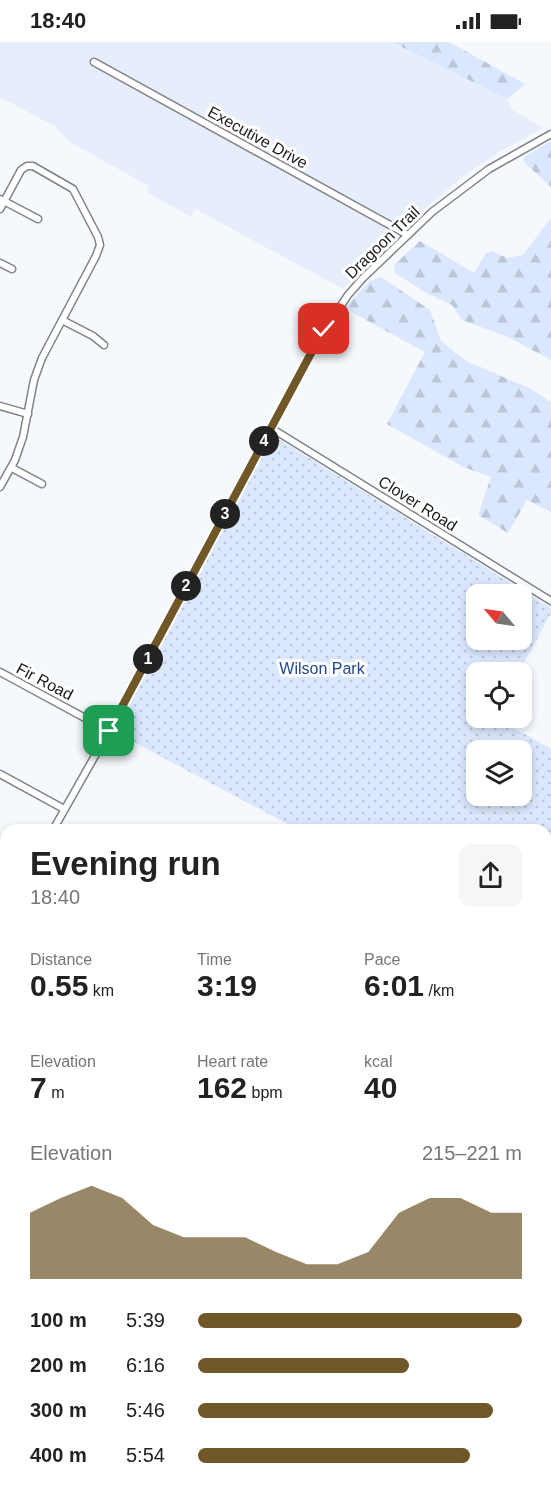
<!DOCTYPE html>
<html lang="en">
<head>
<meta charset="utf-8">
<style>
  :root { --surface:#fff; --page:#f6f6f6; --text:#222; --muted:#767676; --accent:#6f5728 }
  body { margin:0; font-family:Helvetica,sans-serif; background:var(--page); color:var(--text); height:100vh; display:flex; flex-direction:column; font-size:22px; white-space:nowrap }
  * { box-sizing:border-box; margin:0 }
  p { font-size:20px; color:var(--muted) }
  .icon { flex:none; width:33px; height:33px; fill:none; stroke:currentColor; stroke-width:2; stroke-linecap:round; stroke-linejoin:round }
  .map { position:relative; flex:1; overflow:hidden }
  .details { position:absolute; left:0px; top:782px; width:552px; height:668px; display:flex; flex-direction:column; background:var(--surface); border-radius:18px 18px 0 0; box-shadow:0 3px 9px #0003 }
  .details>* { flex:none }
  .needle { width:39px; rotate:299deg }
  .buttons { position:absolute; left:466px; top:542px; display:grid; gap:12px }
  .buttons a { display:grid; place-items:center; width:66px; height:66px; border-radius:12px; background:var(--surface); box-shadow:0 3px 9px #0003; font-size:30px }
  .pin { position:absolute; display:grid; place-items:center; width:51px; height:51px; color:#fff; margin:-26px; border-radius:12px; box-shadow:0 3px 9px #0006 }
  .km { position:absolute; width:30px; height:30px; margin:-15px; border-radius:50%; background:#222; color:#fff; font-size:16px; line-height:30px; text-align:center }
  .round { display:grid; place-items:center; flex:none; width:63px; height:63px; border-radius:12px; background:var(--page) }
  .overview { display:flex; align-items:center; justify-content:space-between; height:102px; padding:0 30px }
  h1 { font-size:33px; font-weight:700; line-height:45px }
  .stats { display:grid; grid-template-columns:repeat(3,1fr); gap:9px; height:102px; padding:6px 30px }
  .stats div { display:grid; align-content:center }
  .stats b { font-size:30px; font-weight:700 }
  .stats small { font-size:16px; font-weight:400 }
  .stats p { font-size:16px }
  .chart { height:168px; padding:12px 30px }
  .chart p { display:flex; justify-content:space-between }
  .chart svg { width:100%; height:108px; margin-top:6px; fill:var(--accent); opacity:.7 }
  ul { padding:0 30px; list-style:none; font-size:20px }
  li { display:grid; grid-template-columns:96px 72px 1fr; align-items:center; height:45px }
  li i { height:15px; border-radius:8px; background:var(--accent) }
  .status { display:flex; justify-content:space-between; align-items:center; height:42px; padding:0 30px; background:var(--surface); direction:ltr }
  .status svg { height:16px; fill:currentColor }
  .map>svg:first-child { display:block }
</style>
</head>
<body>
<div class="status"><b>18:40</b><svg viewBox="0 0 49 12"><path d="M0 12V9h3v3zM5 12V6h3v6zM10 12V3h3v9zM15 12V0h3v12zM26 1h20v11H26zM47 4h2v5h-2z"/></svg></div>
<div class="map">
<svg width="551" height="1448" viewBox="0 0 551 1448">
  <defs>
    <pattern id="forest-firs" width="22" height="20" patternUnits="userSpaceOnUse" patternTransform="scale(1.5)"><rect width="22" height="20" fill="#dbe7fd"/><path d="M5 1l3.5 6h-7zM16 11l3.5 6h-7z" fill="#bbc6d8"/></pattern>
    <pattern id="park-dots" width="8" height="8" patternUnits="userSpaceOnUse" patternTransform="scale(1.5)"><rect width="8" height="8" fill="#dbe7fd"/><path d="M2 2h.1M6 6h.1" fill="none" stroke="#bbc6d8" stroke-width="1.8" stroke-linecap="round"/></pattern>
  </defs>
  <rect width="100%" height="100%" fill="#f5f9fe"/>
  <path fill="#e6eefc" d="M0 0H392L507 57 511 67 543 86 501 109 469 130 410 179 402 181 392 192V198L343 247 195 167 191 175 147 150 149 144 68 99 56 85 0 55Z"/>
  <g fill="url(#forest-firs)">
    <path d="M392 0H449L525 42 507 57Z"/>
    <path d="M551 99V145L524 120V115Z"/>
    <path d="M551 176V318L508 295 462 278 452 263 430 253 395 231 394 223 420 199 474 231 486 211 492 209 507 216 523 213Z"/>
    <path d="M381 235 430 268 441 299 466 319 529 346 551 360V470L527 458 508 491 478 473 491 435 463 425 387 382 425 310 344 266 370 239Z"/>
    <path d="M0 1009 6 1012V1165L0 1152Z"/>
    <path d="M546 1077 551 1086V1174L546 1172Z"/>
    <path d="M551 1189V1448H98L89 1443H341L345 1446 348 1443H546V1199Z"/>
    <path d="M0 1307 6 1311V1425L0 1421Z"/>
  </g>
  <path fill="url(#park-dots)" fill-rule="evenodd" d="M274 395 277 396 551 566V571L519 630H477V675H494L551 707V899L546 908V788L297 787 113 689 267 400ZM477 552H522V597H477ZM477 708H522V753H477Z"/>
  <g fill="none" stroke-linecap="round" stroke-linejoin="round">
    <g stroke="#7f8289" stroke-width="9">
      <g id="minor">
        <path d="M94 20 408 193"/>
        <path d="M0 157 38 177"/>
        <path d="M0 167 21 128 27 124H33L73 147 98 195 100 203 96 214 42 316 34 338 23 395 15 418 0 445"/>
        <path d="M0 221 12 227"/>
        <path d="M62 278 93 294 104 303"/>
        <path d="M0 364 28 372"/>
        <path d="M271 386 551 559"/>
        <path d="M12 426 42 442"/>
        <path d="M0 630 109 689"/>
        <path d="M0 732 64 767"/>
        <path d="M53 788 109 689 314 304 348 253 363 236 432 170 489 127 551 92"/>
        <path d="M0 823 6 827"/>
        <path d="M0 879 6 869"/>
        <path d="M0 918 6 922"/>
        <path d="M0 1206 6 1216"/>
        <path d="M1 1302 6 1294"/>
        <path d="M357 1443 377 1448"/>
      </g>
    </g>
    <use href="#minor" stroke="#fff" stroke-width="6"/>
  </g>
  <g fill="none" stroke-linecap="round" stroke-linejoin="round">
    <g stroke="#fff" stroke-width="12">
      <path id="route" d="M109 689 324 287"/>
    </g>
    <use href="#route" stroke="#6f5728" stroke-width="8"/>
  </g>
  <g text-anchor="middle" stroke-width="6" stroke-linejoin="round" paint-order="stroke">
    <g font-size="16" fill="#191b1d" stroke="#fff">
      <text transform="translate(258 95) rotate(29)" y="6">Executive Drive</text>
      <text transform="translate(382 200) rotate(-44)" y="6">Dragoon Trail</text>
      <text transform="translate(418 461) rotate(32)" y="6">Clover Road</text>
      <text transform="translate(45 639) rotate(28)" y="6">Fir Road</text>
    </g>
    <g font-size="16" fill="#23468b" stroke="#fff">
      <text x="322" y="632">Wilson Park</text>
    </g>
  </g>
</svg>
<div class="buttons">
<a><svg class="needle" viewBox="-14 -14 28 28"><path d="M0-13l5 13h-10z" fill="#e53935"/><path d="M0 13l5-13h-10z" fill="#767676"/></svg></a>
<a><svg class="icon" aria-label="locate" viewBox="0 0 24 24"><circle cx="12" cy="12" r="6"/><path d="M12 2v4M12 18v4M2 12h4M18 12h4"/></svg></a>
<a><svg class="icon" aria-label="layers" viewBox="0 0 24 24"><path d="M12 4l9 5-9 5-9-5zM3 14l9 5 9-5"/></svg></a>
</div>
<div class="pin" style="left:109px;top:689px;background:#1e9e55"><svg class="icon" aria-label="arrive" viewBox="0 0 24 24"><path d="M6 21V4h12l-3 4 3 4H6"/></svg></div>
<div class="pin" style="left:324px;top:287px;background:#d93025"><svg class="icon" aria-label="check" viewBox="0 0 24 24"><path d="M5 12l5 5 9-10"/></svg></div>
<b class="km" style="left:148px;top:617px">1</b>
<b class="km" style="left:186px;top:544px">2</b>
<b class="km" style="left:225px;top:472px">3</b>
<b class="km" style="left:264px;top:399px">4</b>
<section class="details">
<div class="overview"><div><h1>Evening run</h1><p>18:40</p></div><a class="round"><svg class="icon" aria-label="share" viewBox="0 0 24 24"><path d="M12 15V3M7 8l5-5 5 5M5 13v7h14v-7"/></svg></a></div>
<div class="stats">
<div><p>Distance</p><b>0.55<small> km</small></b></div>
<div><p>Time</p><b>3:19</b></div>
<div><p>Pace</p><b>6:01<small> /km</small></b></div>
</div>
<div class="stats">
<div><p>Elevation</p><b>7<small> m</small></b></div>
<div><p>Heart rate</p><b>162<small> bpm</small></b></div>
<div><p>kcal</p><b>40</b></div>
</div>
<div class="chart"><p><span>Elevation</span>215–221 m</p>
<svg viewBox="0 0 160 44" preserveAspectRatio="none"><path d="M0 44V17L10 11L20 6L30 11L40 22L50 27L60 27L70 27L80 33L90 38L100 38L110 33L120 17L130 11L140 11L150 17L160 17V44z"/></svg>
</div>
<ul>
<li><b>100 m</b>5:39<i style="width:100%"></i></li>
<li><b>200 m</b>6:16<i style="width:65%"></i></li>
<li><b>300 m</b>5:46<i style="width:91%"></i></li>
<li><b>400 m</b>5:54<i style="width:84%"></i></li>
</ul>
</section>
</div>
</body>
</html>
